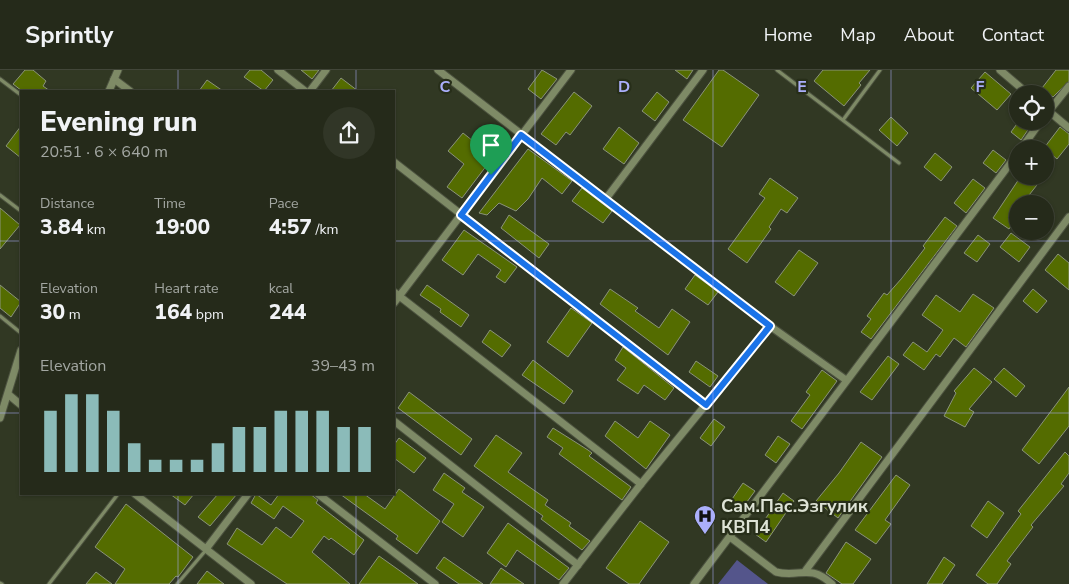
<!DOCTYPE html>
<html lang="en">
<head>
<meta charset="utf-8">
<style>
  :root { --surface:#252a1a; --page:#313627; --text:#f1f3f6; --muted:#a3a7a2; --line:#424639; --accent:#8bbbb9 }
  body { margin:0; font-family:"Nunito Sans",sans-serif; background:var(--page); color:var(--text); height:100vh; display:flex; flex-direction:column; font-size:19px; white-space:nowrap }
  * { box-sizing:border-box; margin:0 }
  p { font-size:16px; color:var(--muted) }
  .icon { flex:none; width:28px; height:28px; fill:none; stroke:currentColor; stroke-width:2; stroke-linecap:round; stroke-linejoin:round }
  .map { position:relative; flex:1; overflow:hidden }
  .panel { position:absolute; left:20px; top:20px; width:375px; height:405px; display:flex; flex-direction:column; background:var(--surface); border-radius:0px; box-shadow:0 1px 4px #0004,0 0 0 1px var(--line) }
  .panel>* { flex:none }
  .fabs { position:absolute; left:1009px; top:15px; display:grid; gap:10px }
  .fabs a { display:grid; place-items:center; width:45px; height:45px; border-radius:50%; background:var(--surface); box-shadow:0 1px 4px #0004,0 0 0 1px var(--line); font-size:25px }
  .pin { position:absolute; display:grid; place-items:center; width:42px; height:42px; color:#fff; margin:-51px -21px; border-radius:50% 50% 50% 0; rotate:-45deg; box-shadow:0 0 5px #0007 }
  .pin .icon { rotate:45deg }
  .round { display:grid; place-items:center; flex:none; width:52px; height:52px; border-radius:26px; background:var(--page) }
  .head { display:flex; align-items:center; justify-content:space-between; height:85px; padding:0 20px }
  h1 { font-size:28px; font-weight:800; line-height:38px }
  .stats { display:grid; grid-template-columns:repeat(3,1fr); gap:8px; height:85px; padding:5px 20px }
  .stats div { display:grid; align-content:center }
  .stats b { font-size:21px; font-weight:800 }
  .stats small { font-size:14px; font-weight:400 }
  .stats p { font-size:14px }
  .chart { height:140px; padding:10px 20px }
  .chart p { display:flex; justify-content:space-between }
  .chart svg { width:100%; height:90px; margin-top:5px; stroke:var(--accent); stroke-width:6 }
  header { display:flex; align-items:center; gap:30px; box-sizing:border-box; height:70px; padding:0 25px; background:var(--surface); border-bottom:1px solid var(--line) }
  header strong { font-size:24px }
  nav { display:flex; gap:28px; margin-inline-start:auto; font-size:18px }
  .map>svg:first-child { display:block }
</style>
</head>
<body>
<header>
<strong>Sprintly</strong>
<nav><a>Home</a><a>Map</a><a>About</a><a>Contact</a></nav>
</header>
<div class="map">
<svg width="1069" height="514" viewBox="0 0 1069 514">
  <rect width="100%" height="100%" fill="#313823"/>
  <path fill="#54558b" d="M737 490 768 514H718Z"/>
  <g fill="#546c00" stroke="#8a937a">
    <path d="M25 0H33L46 11 43 16 50 21H22L13 14Z"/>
    <path d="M250 0H261L273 10 264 21 244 7Z"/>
    <path d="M301 0H319L312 9Z"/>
    <path d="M542 0 557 9 541 29 528 19Z"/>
    <path d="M675 0H693L687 9Z"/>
    <path d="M719 0H723L759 25 722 77 683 50Z"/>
    <path d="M823 0H870L859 13 861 15 844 36 814 11Z"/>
    <path d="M1056 0H1069V11L1053 27 1042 18Z"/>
    <path d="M985 2 1011 24 997 40 971 18Z"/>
    <path d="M341 8 358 21H331Z"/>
    <path d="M207 10 223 21H199Z"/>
    <path d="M574 22 592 36 570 65 566 62 556 75 541 64Z"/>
    <path d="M657 22 669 32 655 51 642 41Z"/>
    <path d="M891 47 908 63 897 76 879 60Z"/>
    <path d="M1019 51H1034L1021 70 1011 62Z"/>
    <path d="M21 56V88L6 76Z"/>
    <path d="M619 57 639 73 624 94 603 79Z"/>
    <path d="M1060 57 1069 64V74L1057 89 1044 78Z"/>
    <path d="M463 63 493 87 462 128 447 117 464 94 448 81Z"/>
    <path d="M528 79 572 111 562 124 542 108 528 129 516 141 499 133 487 145 479 143Z"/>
    <path d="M993 80 1006 90 996 103 983 93Z"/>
    <path d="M935 83 952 97 941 111 924 97Z"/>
    <path d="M1021 106H1044L1022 134H1018V147L1009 159 993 148Z"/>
    <path d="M770 108 798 128 787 143 781 139 769 157 771 159 747 193 728 179 765 128 759 124Z"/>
    <path d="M973 109 985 118 966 143 954 133Z"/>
    <path d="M582 118 612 141 603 153 572 131Z"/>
    <path d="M0 138 20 155 0 179Z"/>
    <path d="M509 145 549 174 539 188 501 158Z"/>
    <path d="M945 147 957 156 871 269 861 262 871 249 867 246 884 223 887 225 902 208 925 178 923 176Z"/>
    <path d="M464 160 517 197 505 213 496 207 501 200 478 184 463 205 442 190Z"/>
    <path d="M1011 163 1030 177 1019 192 1000 177Z"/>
    <path d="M978 165 990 174 977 192 964 183Z"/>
    <path d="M799 180 818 193 794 226 775 212Z"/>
    <path d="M1058 184 1069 193V220L1045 200Z"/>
    <path d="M695 205 718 222 708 235 685 219Z"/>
    <path d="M0 215 21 232 11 247 0 238Z"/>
    <path d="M427 215 469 245 461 257 440 242 441 239 420 225Z"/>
    <path d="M610 219 638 238 635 241 659 258 672 239 690 252 668 285 600 234Z"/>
    <path d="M1033 219 1047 231 1037 243 1023 231Z"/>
    <path d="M973 224 994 238 966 277 954 268 940 287 936 284 924 300 903 285 913 272 927 282 943 260 922 245 936 225 960 242Z"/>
    <path d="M571 238 592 253 568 287 547 272Z"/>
    <path d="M490 260 511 275 502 287 482 272Z"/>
    <path d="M623 277 674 318 665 330 644 315 638 324 617 310 626 298 615 290Z"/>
    <path d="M888 286 899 294 872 330 860 322Z"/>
    <path d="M533 290 573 321 564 334 522 305Z"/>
    <path d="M696 291 718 306 710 317 689 302Z"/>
    <path d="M974 298 992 312 969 339 974 342 965 357 944 346 956 323 954 321Z"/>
    <path d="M1004 298 1025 316 1016 327 994 309Z"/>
    <path d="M822 300 837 311 802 359 791 351 810 325 806 322Z"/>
    <path d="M1069 317V356L1039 394 1022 380Z"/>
    <path d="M409 322 472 369 461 385 398 338Z"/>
    <path d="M714 349 725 357 711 376 700 368Z"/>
    <path d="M615 351 638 368 650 351 670 365 646 399 605 366Z"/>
    <path d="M553 358 588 380 592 383 589 386 631 417 622 430 559 384 563 378 547 367Z"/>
    <path d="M496 365 522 383 508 402 548 430 545 435 571 453 569 456 590 471 582 480 541 449 543 446 474 396Z"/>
    <path d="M778 366 790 374 776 393 765 385Z"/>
    <path d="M399 368 426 388 414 403 394 388V375Z"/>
    <path d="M861 372 882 387 838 448 816 431 839 403Z"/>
    <path d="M1065 382 1069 386V403L1061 414 1064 416 1031 455 1033 457 1007 491 1011 494 997 514H988L976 505 1021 444 1018 441Z"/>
    <path d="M444 403 465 418 462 422 484 437 463 467 442 452 454 434 433 420Z"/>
    <path d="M896 405 910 415 885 450 891 454 876 474 855 460Z"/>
    <path d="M743 413 755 421 741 440 730 432Z"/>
    <path d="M399 419 440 451 417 484 396 469 398 466 340 424H364L385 439Z"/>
    <path d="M783 423 794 431 766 472 755 464Z"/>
    <path d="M170 424H194L185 435Z"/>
    <path d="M218 424H237L210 456 198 447Z"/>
    <path d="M256 424 271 435 279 424H310L318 430 316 433 364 470 354 485 331 468 329 470 324 466 312 482 350 514H287L227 474 237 458 262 475 276 457 291 468 304 451 283 436 274 449 251 433Z"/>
    <path d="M988 431 1004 443 987 468 971 456Z"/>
    <path d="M126 434 193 487 178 507 176 506 169 514H115L125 499 95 477Z"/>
    <path d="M640 451 669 472 639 514H629L606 498Z"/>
    <path d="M508 453 569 498 559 510 517 480 506 497 487 483Z"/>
    <path d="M846 472 871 489 853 514H842L826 503Z"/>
    <path d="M379 486 403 503 418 514H359Z"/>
    <path d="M444 487 483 514H459L436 498Z"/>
    <path d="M944 487 955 495 942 514H927Z"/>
    <path d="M501 498 524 514H490Z"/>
    <path d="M207 501 224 514H197Z"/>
    <path d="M96 502 112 514H86Z"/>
  </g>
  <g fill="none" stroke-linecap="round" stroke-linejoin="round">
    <g stroke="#4d5340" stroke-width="5">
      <g id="lane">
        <path d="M777 0 899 93"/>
        <path d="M0 9 21 25"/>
        <path d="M843 50 880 0"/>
        <path d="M0 125 21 141"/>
        <path d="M0 246 21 263"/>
        <path d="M0 513 2 514"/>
        <path d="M49 514 118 424"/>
        <path d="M177 514 206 480"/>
      </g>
    </g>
    <g stroke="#4d5340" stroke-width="9">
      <g id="street">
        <path d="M278 0 305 21"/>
        <path d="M438 0 770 256 846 310"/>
        <path d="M1000 0 1028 24"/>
        <path d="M114 9 130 21"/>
        <path d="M109 21 118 0"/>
        <path d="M310 21 326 0"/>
        <path d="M1045 38 1069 58"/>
        <path d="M1045 46 1069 16"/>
        <path d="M1021 79 1041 51"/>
        <path d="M394 92 706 335"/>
        <path d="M605 130 703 0"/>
        <path d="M394 222 641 414"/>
        <path d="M394 233 571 0"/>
        <path d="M9 325 21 335"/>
        <path d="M0 348 21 280"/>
        <path d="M394 351 578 495"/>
        <path d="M135 424 251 514"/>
        <path d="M318 424 435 514"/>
        <path d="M730 467 776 502C800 508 809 493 832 514"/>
        <path d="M206 479 248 424"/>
        <path d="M806 500 1069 147"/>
        <path d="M563 514 641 414 770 256"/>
        <path d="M694 514 1018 83"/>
      </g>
    </g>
    <use href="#lane" stroke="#7e8a66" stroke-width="3"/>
    <use href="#street" stroke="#7e8a66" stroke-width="7"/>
  </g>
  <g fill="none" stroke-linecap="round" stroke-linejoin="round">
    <g stroke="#fff" stroke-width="10">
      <path id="route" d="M521 65 770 256 706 335 461 145Z"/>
    </g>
    <use href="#route" stroke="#1a73e8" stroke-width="6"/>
  </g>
  <path fill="none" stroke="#abaffb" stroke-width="1" stroke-opacity="0.55" d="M178 0V21M356 0V21M535 0V514M713 0V514M891 0V514M0 171H21M394 171H1069M0 343H21M394 343H1069M178 424V514M356 424V514"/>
  <defs>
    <g id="hospital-pin" transform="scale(1.125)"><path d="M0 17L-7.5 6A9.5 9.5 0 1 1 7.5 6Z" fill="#abaffb" stroke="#272e19"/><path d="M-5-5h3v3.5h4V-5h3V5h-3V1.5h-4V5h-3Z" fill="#111"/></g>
  </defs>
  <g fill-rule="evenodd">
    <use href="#hospital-pin" x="705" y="446"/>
  </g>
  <g text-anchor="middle" stroke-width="4.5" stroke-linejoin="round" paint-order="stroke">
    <g font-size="18" font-weight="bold" fill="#dee3d6" stroke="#272e19" text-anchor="start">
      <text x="721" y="442">Сам.Пас.Эзгулик<tspan x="721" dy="21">КВП4</tspan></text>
    </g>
  </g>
  <g font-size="16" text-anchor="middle" font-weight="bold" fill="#abaffb" stroke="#272e19" stroke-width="4.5" stroke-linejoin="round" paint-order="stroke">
    <text x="445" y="22">C</text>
    <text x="624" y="22">D</text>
    <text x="802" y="22">E</text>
    <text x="980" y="22">F</text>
  </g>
</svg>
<div class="fabs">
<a><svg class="icon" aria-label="locate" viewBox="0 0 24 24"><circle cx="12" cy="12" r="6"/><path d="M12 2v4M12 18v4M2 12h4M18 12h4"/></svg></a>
<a>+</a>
<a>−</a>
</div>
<div class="pin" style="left:491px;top:105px;background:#1e9e55"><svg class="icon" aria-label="arrive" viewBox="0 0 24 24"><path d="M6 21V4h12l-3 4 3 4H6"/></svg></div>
<section class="panel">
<div class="head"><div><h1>Evening run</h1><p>20:51 · 6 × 640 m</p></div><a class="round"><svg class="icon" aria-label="share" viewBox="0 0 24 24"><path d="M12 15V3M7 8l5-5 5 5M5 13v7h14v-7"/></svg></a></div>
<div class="stats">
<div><p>Distance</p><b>3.84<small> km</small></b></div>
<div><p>Time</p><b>19:00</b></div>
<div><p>Pace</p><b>4:57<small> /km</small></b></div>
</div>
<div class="stats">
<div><p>Elevation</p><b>30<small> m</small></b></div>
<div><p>Heart rate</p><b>164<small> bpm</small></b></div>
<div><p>kcal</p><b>244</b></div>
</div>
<div class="chart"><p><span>Elevation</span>39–43 m</p>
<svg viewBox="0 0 160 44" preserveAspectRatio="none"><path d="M5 44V14M15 44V6M25 44V6M35 44V14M45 44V30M55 44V38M65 44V38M75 44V38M85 44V30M95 44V22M105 44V22M115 44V14M125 44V14M135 44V14M145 44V22M155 44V22"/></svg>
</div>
</section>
</div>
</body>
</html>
